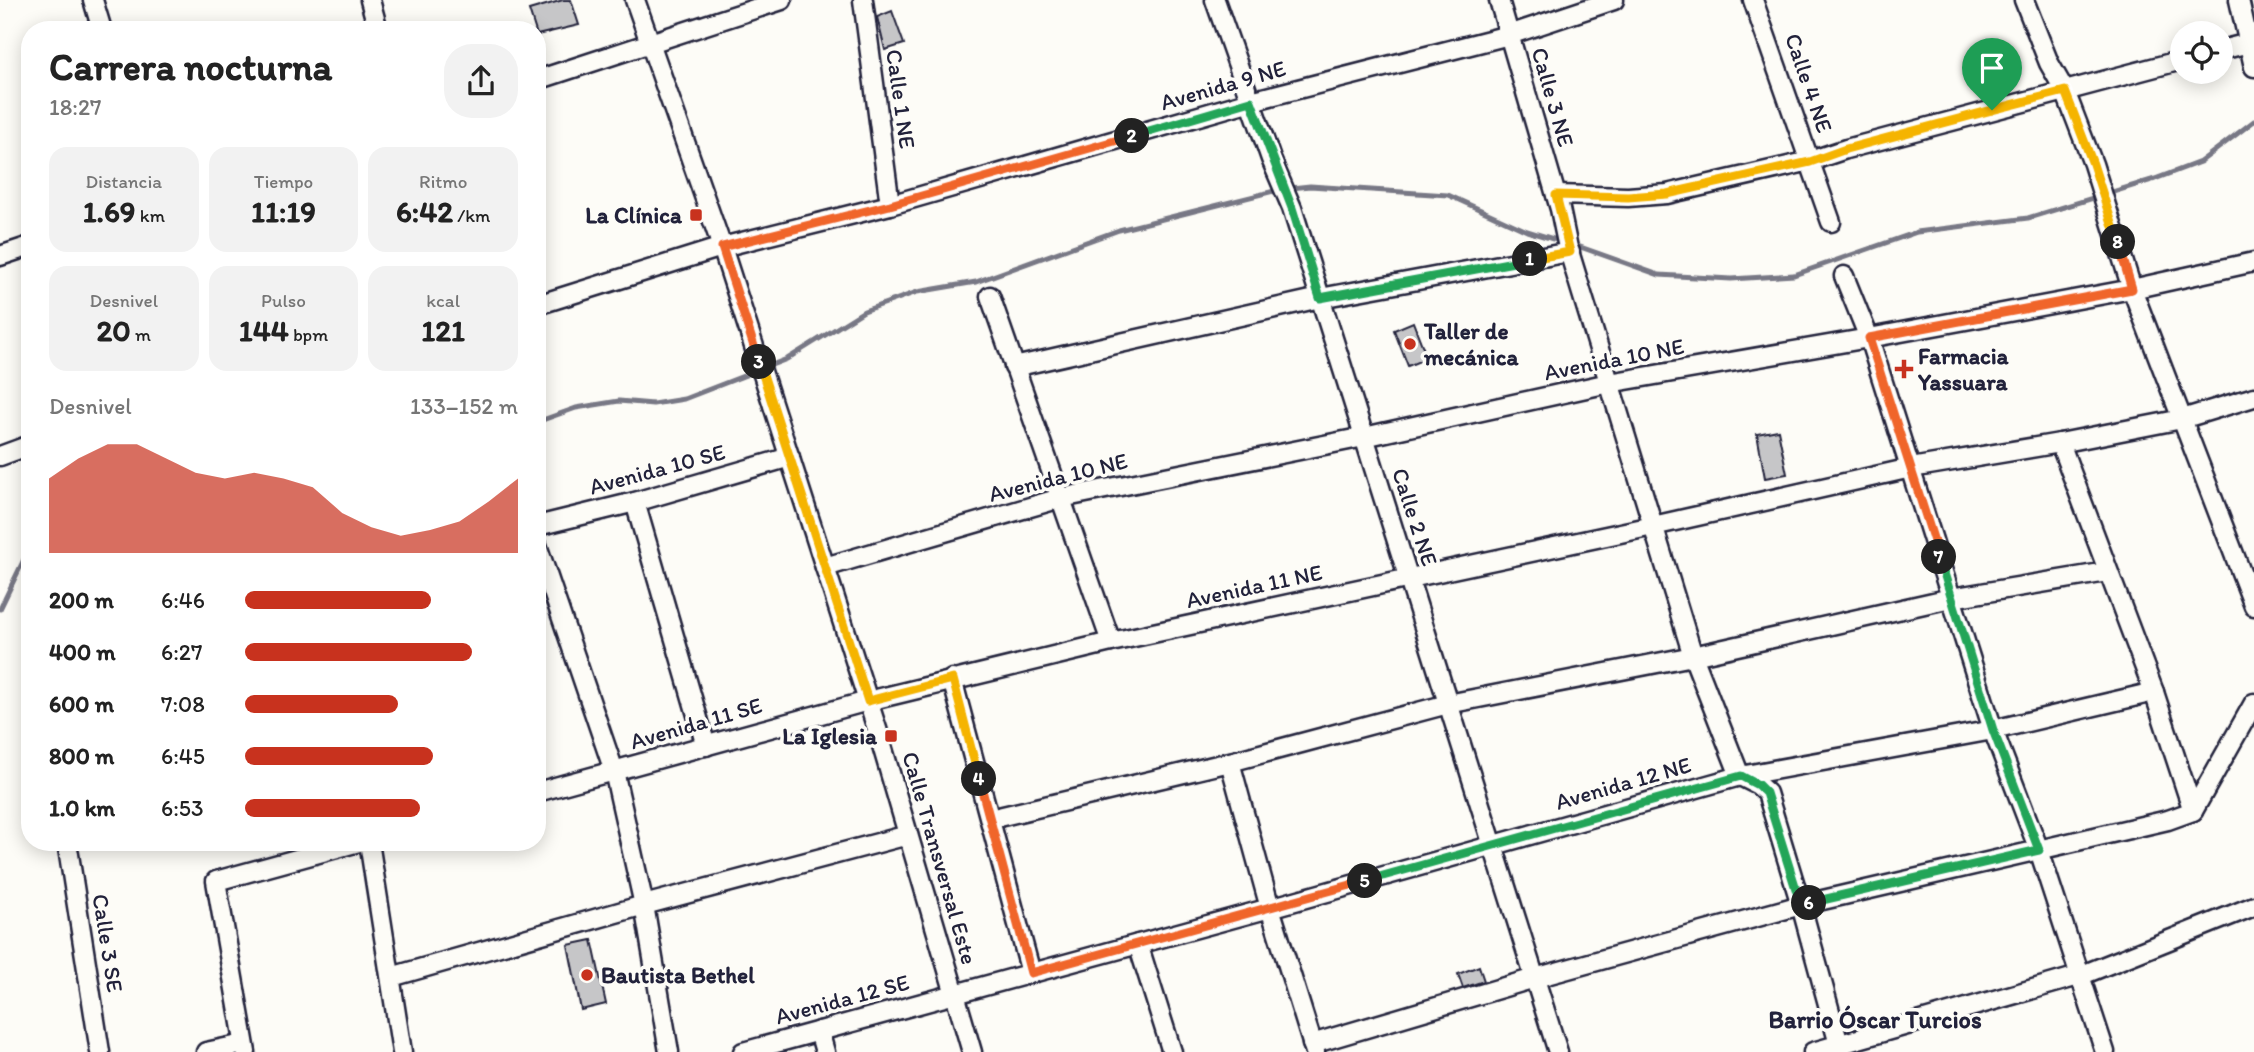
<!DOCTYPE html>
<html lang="es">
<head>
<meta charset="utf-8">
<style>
  :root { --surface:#fff; --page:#f2f2f2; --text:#222; --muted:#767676; --accent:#c8321e }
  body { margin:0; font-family:Itim,sans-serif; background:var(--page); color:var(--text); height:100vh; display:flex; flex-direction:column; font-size:26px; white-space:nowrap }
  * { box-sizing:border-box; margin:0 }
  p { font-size:23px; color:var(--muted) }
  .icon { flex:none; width:38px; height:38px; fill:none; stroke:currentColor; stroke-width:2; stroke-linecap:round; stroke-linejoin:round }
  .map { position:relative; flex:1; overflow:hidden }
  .details { position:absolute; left:21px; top:21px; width:525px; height:830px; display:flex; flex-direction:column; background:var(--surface); border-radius:28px; box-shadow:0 4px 18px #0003 }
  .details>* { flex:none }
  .controls { position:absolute; left:2170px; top:21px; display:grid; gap:14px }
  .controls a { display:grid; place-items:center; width:63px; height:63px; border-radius:50%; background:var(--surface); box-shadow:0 4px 18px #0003; font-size:35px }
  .pin { position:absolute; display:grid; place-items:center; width:60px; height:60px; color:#fff; margin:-72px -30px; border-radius:50% 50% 50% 0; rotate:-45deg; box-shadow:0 0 7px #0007 }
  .pin .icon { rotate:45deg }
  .km { position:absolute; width:35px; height:35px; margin:-18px; border-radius:50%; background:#222; color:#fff; font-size:19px; line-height:35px; text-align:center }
  .round { display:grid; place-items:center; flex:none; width:74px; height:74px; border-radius:28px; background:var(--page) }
  .head { display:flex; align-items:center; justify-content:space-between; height:119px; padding:0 28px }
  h1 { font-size:38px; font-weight:700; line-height:52px }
  .metrics { display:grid; grid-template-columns:repeat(3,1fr); gap:10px; height:119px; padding:7px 28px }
  .metrics div { display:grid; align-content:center; border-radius:18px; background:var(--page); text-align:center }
  .metrics b { font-size:30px; font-weight:700 }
  .metrics small { font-size:19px; font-weight:400 }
  .metrics p { font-size:19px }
  .chart { height:196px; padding:14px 28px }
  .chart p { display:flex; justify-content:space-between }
  .chart svg { width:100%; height:126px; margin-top:7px; fill:var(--accent); opacity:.7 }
  ul { padding:0 28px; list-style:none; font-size:23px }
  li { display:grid; grid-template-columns:112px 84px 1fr; align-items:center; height:52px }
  li i { height:18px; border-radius:9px; background:var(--accent) }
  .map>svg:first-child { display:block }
</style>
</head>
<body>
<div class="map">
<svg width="2254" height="1052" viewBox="0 0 2254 1052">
  <rect width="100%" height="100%" fill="#fdfcf7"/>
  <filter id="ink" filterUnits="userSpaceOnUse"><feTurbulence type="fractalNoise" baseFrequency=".0143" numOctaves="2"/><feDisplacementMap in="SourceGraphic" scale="14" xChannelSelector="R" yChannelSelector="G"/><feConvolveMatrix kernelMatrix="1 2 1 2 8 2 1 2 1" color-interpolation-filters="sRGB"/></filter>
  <g filter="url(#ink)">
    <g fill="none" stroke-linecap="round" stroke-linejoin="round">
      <g stroke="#787885" stroke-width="5">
        <path d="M1572 244 1659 275 1731 279 1794 275 1917 232 2028 218 2155 179 2200 162 2254 121"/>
        <path d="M537 422 576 408 619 401 653 404 684 399 787 359 864 311 917 292 976 282 1119 230 1282 189 1310 186 1448 195 1527 231 1563 242"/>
        <path d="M0 609 30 547"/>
      </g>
    </g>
    <g fill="#c6c6c8" stroke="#22223b" stroke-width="2">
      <path d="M563 0H571L579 25 537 35 529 10Z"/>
      <path d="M892 11 904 44 885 50 877 17Z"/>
      <path d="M1413 322 1427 358 1408 366 1394 330Z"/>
      <path d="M1778 430 1787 474 1765 478 1757 434Z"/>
      <path d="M592 940 606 1004 581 1010 568 945Z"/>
      <path d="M1479 966 1484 981 1463 988 1458 974Z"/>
    </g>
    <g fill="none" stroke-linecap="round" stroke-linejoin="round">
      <g stroke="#22223b" stroke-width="23">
        <g id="street">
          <path d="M93 0 102 30"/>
          <path d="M370 0 378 30"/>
          <path d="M635 0 722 247 878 732 972 1052"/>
          <path d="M863 0 890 205"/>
          <path d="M1215 0 1271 159 1292 208 1558 1052"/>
          <path d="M1499 0 1560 209 1568 248 1693 656 1740 776 1758 785 1767 793 1801 905 1841 1052"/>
          <path d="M1753 0 1831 222"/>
          <path d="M2024 0 2049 63 2065 91 2093 164 2132 289 2254 606"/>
          <path d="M2239 0 2254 67"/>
          <path d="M2221 50 2249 43"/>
          <path d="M537 80 782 0"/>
          <path d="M1556 195 1628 197 1667 194 1810 161 1846 149 2182 60"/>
          <path d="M0 256 30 246"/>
          <path d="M1844 276 1869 338 1993 730 2039 850 2105 1052"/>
          <path d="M990 296 1111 642"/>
          <path d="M537 305 722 247 890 205 1251 101 1509 35 1614 0"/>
          <path d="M1014 367 1320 298 1570 252"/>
          <path d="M2060 443 2154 692 2193 811"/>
          <path d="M0 456 30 445"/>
          <path d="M635 502 706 746"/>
          <path d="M537 526 635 502 790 457"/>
          <path d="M537 545 614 771 644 905 669 1052"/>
          <path d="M825 567 1061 498 1364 437 1609 383 1869 338 2132 289 2254 262"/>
          <path d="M952 679 1031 973"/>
          <path d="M1230 762 1270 908 1740 776 1993 730 2154 692"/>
          <path d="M537 792 868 701 1111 642 1653 526 1911 468 2060 443 2182 419 2254 397"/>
          <path d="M990 819 1230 762 1448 704 1693 656 1951 598 2107 572"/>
          <path d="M67 842 100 1052"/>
          <path d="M369 842 402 1052"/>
          <path d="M1138 944 1172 1052"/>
          <path d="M391 977 644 905 908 835"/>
          <path d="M819 1031 825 1052"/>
          <path d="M1312 1044 1535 978 1801 905 2168 820 2193 811 2254 703"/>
          <path d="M206 1052 244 1044"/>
          <path d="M246 1052 216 881 359 842"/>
          <path d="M743 1052 1270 908 1315 1052"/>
          <path d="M1813 1052 2082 975 2254 906"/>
        </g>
      </g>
      <use href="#street" stroke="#fdfcf7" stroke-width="18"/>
    </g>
  </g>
  <g fill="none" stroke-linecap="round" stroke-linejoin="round" filter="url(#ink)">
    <g stroke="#fff" stroke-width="14">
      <path id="split-1" d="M1530 259 1570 252 1556 195 1628 197 1667 194 1810 162 1846 149 1992 110"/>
    </g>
    <g stroke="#fff" stroke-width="14">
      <path id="split-2" d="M1132 136 1251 101 1292 208 1320 298 1530 259"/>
    </g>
    <g stroke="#fff" stroke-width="14">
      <path id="split-3" d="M759 362 722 247 890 205 1132 136"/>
    </g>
    <g stroke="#fff" stroke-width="14">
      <path id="split-4" d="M759 362 868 701 953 679 979 779"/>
    </g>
    <g stroke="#fff" stroke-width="14">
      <path id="split-5" d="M979 779 1031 973 1365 881"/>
    </g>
    <g stroke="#fff" stroke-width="14">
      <path id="split-6" d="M1365 881 1741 776 1758 785 1766 793 1801 905 1809 903"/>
    </g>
    <g stroke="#fff" stroke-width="14">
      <path id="split-7" d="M1809 903 2039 850 1993 730 1939 557"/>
    </g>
    <g stroke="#fff" stroke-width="14">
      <path id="split-8" d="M1939 557 1869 338 2132 289 2118 242"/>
    </g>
    <g stroke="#fff" stroke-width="14">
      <path id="split-9" d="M1992 110 2065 91 2093 164 2118 242"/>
    </g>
    <use href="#split-1" stroke="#f5b400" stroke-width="9"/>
    <use href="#split-2" stroke="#22a559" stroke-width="9"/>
    <use href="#split-3" stroke="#f0652b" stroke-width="9"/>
    <use href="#split-4" stroke="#f5b400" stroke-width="9"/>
    <use href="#split-5" stroke="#f0652b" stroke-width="9"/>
    <use href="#split-6" stroke="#22a559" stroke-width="9"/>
    <use href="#split-7" stroke="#22a559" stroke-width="9"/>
    <use href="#split-8" stroke="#f0652b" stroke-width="9"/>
    <use href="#split-9" stroke="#f5b400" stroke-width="9"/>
  </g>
  <g fill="#c8321e" stroke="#fdfcf7" stroke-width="2.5">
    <rect x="689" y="208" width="14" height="14" rx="3.5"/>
    <circle cx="1410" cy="344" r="7"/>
    <path d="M1900.5 358.5h7v7h7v7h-7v7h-7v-7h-7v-7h7z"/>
    <rect x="884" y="729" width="14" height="14" rx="3.5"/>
    <circle cx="587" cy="975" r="7"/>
  </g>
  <g text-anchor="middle" stroke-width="7" stroke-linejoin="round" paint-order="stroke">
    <g font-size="23" fill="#22223b" stroke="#fdfcf7">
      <text transform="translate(1809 83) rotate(71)" y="8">Calle 4 NE</text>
      <text transform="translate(1223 85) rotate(-16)" y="8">Avenida 9 NE</text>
      <text transform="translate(1553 97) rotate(74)" y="8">Calle 3 NE</text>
      <text transform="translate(901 99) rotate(82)" y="8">Calle 1 NE</text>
      <text transform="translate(1614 359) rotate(-11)" y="8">Avenida 10 NE</text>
      <text transform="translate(657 469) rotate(-15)" y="8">Avenida 10 SE</text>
      <text transform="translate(1058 477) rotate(-14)" y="8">Avenida 10 NE</text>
      <text transform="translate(1415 517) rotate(72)" y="8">Calle 2 NE</text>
      <text transform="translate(1254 586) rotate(-12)" y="8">Avenida 11 NE</text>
      <text transform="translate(696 723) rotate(-16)" y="8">Avenida 11 SE</text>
      <text transform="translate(1623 783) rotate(-16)" y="8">Avenida 12 NE</text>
      <text transform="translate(940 858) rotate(74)" y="8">Calle Transversal Este</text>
      <text transform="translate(108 943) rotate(81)" y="8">Calle 3 SE</text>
      <text transform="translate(842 999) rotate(-15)" y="8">Avenida 12 SE</text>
    </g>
    <g font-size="23" font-weight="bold" fill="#22223b" stroke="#fdfcf7" text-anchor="start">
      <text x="682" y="223" text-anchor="end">La Clínica</text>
      <text x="1424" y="339">Taller de<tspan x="1424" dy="26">mecánica</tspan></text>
      <text x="1918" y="364">Farmacia<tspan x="1918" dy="26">Yassuara</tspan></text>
      <text x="877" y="744" text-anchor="end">La Iglesia</text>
      <text x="601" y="983">Bautista Bethel</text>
    </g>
    <g font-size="24" font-weight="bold" fill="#22223b" stroke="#fdfcf7">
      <text x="1875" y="1028">Barrio Óscar Turcios</text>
    </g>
  </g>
</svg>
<div class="controls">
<a><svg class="icon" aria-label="locate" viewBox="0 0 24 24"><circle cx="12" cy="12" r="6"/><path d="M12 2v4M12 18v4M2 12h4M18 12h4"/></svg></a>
</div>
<div class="pin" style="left:1992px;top:110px;background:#1e9e55"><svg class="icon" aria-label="arrive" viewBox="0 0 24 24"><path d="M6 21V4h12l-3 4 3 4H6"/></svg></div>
<b class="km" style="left:1530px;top:259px">1</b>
<b class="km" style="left:1132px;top:136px">2</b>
<b class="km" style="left:759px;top:362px">3</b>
<b class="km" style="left:979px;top:779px">4</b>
<b class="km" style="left:1365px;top:881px">5</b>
<b class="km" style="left:1809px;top:903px">6</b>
<b class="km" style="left:1939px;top:557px">7</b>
<b class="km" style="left:2118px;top:242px">8</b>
<section class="details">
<div class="head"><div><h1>Carrera nocturna</h1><p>18:27</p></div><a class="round"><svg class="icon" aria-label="share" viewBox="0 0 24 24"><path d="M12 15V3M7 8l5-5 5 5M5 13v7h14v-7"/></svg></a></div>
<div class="metrics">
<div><p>Distancia</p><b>1.69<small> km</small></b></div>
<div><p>Tiempo</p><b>11:19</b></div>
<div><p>Ritmo</p><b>6:42<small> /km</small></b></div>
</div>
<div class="metrics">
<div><p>Desnivel</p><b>20<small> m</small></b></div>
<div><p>Pulso</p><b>144<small> bpm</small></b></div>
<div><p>kcal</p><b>121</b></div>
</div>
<div class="chart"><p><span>Desnivel</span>133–152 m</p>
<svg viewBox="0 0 160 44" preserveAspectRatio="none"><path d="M0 44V18L10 11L20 6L30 6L40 11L50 16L60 18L70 16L80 18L90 21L100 30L110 35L120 38L130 36L140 33L150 26L160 18V44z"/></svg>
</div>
<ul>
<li><b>200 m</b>6:46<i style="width:68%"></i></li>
<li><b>400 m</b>6:27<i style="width:83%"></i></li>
<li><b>600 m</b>7:08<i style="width:56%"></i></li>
<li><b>800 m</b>6:45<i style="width:69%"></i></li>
<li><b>1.0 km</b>6:53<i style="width:64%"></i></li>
</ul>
</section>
</div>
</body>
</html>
